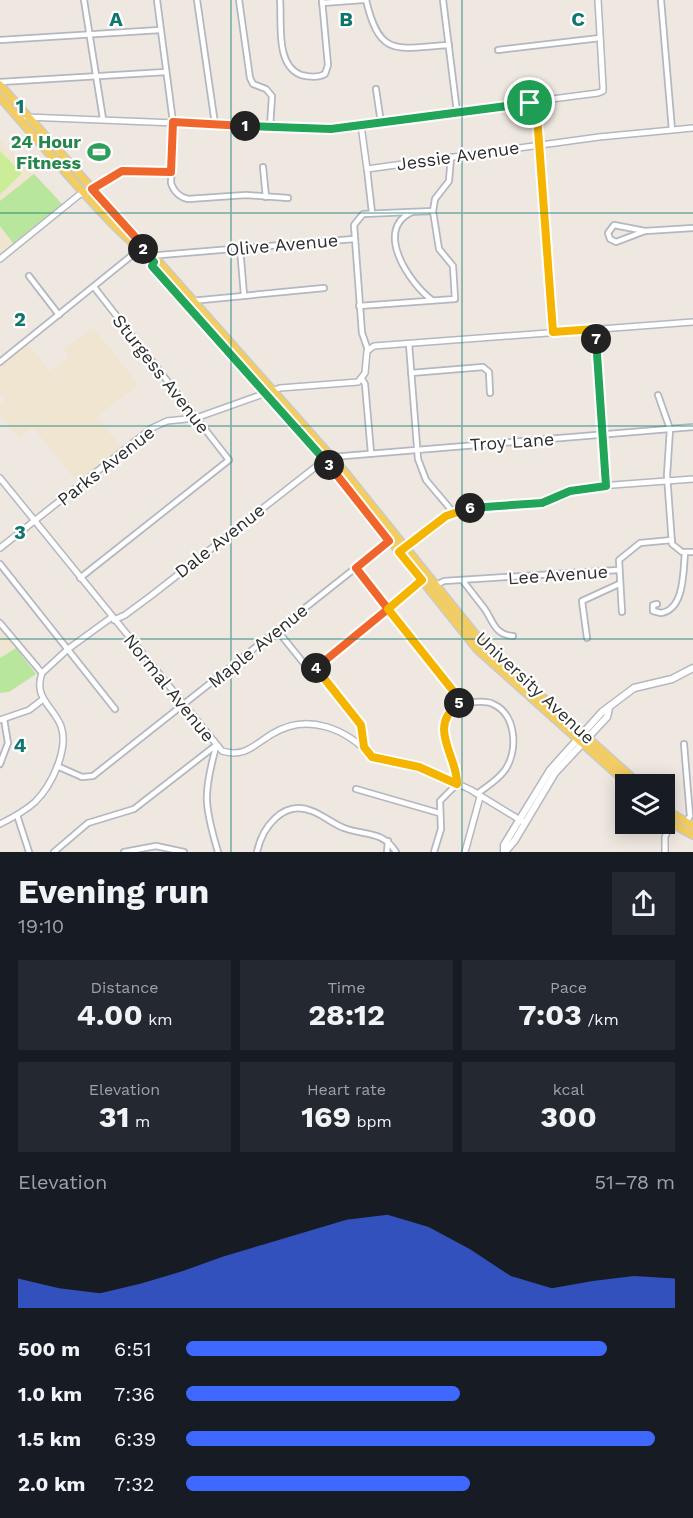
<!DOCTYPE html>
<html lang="en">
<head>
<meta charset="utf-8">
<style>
  :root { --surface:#171b24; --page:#242831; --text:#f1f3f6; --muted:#9ea1a6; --accent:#3e68fe }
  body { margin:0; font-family:"Work Sans",sans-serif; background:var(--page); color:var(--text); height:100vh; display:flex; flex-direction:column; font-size:22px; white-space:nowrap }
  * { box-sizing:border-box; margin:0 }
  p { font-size:20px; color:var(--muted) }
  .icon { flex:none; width:33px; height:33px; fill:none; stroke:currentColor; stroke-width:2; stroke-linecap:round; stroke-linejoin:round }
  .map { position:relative; height:852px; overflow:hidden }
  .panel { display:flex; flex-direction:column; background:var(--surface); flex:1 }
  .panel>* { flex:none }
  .fabs { position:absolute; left:615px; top:774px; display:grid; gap:12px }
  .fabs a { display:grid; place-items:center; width:60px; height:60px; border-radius:0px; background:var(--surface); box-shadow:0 3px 15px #0003; font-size:30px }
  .pin { position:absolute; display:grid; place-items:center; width:51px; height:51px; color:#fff; margin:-26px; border:3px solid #fff; border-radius:50%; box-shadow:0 2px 6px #0007 }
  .km { position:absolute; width:30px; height:30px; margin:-15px; border-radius:50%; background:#222; color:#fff; font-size:16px; line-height:30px; text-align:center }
  .round { display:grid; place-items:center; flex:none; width:63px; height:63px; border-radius:0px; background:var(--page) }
  .headline { display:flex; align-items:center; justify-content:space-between; height:102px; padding:0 18px }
  h1 { font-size:33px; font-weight:700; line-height:45px }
  .stats { display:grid; grid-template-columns:repeat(3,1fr); gap:9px; height:102px; padding:6px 18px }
  .stats div { display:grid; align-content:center; border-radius:0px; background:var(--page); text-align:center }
  .stats b { font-size:30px; font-weight:700 }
  .stats small { font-size:16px; font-weight:400 }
  .stats p { font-size:16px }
  .chart { height:168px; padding:12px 18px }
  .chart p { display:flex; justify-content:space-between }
  .chart svg { width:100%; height:108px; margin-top:6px; fill:var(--accent); opacity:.7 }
  ul { padding:0 18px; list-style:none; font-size:20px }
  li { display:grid; grid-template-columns:96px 72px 1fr; align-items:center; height:45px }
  li i { height:15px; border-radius:8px; background:var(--accent) }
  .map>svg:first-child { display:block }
</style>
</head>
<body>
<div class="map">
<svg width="693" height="852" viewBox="0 0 693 852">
  <rect width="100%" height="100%" fill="#efe8e0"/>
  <g fill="#f0e5d0">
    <path d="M0 140 46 189 49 187 62 204 0 253Z"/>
    <path d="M94 328 138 385 96 417 121 447 78 483 33 427 19 438 0 414V405L6 400 0 393V366L28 344 49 371 69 357 64 349Z"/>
    <path d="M0 627 16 647 0 658Z"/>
  </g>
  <g fill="#b8e69c">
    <path d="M34 174 62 204 13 243 0 226V201Z"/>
    <path d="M16 648 36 674 9 692 0 693V658Z"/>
  </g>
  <path fill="#cced98" d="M0 151 22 173 0 195Z"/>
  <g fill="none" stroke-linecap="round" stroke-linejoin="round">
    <g stroke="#b4b7c1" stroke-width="8">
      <g id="minor">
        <path d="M84 0 103 119"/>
        <path d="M157 0 173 122 171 183C174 192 179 197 188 199L246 195 288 198"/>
        <path d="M197 0 215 124"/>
        <path d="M239 0 250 78 253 84 266 89 272 96 270 127"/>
        <path d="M280 0C282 23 275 65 301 75 309 77 318 78 325 74L328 65 322 0"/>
        <path d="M366 0C380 59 397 48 449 45"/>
        <path d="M443 0 457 112"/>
        <path d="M661 0 672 130"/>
        <path d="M322 3 363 0"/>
        <path d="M0 40 160 30"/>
        <path d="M498 50 600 38"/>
        <path d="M0 82 166 72"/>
        <path d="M376 89 381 123"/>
        <path d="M536 102 553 332"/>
        <path d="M263 167 266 197"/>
        <path d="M367 169 372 213"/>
        <path d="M92 189 122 171 171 172"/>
        <path d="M412 212C373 230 410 284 432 300"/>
        <path d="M614 225 645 231 616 242 610 239 608 233Z"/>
        <path d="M645 231 693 228"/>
        <path d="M240 248 244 295"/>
        <path d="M148 256 354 239"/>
        <path d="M29 276 59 315"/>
        <path d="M191 301 324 288"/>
        <path d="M359 306 455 299 453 266 439 249 433 211 435 199 449 181 451 157"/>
        <path d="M595 329 606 486"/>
        <path d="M409 344 418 459 426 480 453 512"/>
        <path d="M368 350 362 333 354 225 363 214 433 211"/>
        <path d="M0 362 141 248"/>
        <path d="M411 373 483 367 489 372 490 393"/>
        <path d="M362 379 365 384 371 453"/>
        <path d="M658 395 670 429 667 475 672 544 682 552H693"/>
        <path d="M332 457 693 427"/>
        <path d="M0 564 115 709"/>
        <path d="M356 568 462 702"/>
        <path d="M80 578 229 460 94 287"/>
        <path d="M463 581C470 590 477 599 484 608 493 620 494 635 513 636"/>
        <path d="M436 585 444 581 618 570"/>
        <path d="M657 604 653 605V611L661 613C685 609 683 571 685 553"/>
        <path d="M622 612 619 560 640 543 672 540"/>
        <path d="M0 623 42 673"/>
        <path d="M277 630 310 671 423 579"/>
        <path d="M587 638 582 601 619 584"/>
        <path d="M316 667 361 725 364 747"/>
        <path d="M684 744 690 816 686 822"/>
        <path d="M216 747C203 794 204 805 218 852"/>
        <path d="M0 764 8 743 4 719"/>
        <path d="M57 766 82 777 93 776 392 539"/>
        <path d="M356 789 439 813"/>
        <path d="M17 815 29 852"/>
        <path d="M54 852 88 823 134 809 215 746"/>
        <path d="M124 852 156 846 184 852"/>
        <path d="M257 852C262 828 283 799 312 811 323 815 333 824 344 828 365 836 382 830 396 852"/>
        <path d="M387 852 388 841"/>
        <path d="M434 852 441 829 440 801 457 784C459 757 425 722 462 702 472 704 483 699 493 704 517 715 518 751 505 770 498 780 486 787 477 794"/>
      </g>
    </g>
    <g stroke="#b4b7c1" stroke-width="8">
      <g id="tertiary">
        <path d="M26 117 323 129 598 93 603 91V87L598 0"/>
        <path d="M361 125 367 169 599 137 693 128"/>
        <path d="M0 259 79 195 92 189"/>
        <path d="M0 478 222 751C244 758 254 745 272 734 308 712 347 729 372 757L435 773 471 790 525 823"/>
        <path d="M0 548 152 428 167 421 196 418 280 388 358 382 365 373 367 351 374 346 693 322"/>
        <path d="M402 550 446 516 461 509 544 503 586 487 693 479"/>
        <path d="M114 620 125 615 152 595 327 458"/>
        <path d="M0 720 29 710 42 700"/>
        <path d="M0 824C12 818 25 811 35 802 52 785 69 749 61 726 53 706 33 698 42 673L68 649 112 617"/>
        <path d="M465 852 480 797"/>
        <path d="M665 852V837L674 815"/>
      </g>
    </g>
    <g stroke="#b4b7c1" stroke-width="9">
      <g id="secondary">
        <path d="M504 852V845L550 770 602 712 634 688 672 679 693 668"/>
        <path d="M505 852 515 840 555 773 607 717 609 708"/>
      </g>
    </g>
    <g stroke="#c9c9c9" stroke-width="10">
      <g id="primary">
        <path d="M0 85 137 239 154 262 158 261 343 470 483 644 639 784"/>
        <path d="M0 97C20 119 125 245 141 248"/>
        <path d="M154 262 152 266 335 471 477 649 628 784"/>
        <path d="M664 809 693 826"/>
        <path d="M664 819 693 835"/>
      </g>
    </g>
    <use href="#minor" stroke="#fff" stroke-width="4.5"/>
    <use href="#tertiary" stroke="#fff" stroke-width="5"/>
    <use href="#secondary" stroke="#fff" stroke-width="6"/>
    <use href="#primary" stroke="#f4cd60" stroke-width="7"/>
  </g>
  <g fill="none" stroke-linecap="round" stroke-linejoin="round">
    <g stroke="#fff" stroke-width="12">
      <path id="split-1" d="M245 126 331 129 530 103"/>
    </g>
    <g stroke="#fff" stroke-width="12">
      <path id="split-2" d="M143 249 137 239 92 189 122 171 171 172 173 122 245 126"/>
    </g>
    <g stroke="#fff" stroke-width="12">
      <path id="split-3" d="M143 249 154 262 152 266 329 465"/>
    </g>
    <g stroke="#fff" stroke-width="12">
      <path id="split-4" d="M316 668 388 609 356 568 389 541 329 465"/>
    </g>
    <g stroke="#fff" stroke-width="12">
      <path id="split-5" d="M316 668 361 725 364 747 372 757 419 767 457 784C458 756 426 728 459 703"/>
    </g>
    <g stroke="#fff" stroke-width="12">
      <path id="split-6" d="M459 703 462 702 388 609 422 580 399 552 446 516 470 508"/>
    </g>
    <g stroke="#fff" stroke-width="12">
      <path id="split-7" d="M470 508 542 503 570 491 606 486 596 339"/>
    </g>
    <g stroke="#fff" stroke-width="12">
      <path id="split-8" d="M530 103 536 102 553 332 595 329 596 339"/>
    </g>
    <use href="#split-1" stroke="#22a559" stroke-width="8"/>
    <use href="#split-2" stroke="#f0652b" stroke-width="8"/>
    <use href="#split-3" stroke="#22a559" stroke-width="8"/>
    <use href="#split-4" stroke="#f0652b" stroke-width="8"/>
    <use href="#split-5" stroke="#f5b400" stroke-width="8"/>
    <use href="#split-6" stroke="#f5b400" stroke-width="8"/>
    <use href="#split-7" stroke="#22a559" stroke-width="8"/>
    <use href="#split-8" stroke="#f5b400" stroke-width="8"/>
  </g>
  <path fill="none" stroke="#0f766e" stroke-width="1.5" stroke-opacity="0.55" d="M231 0V852M462 0V852M0 213H693M0 426H693M0 639H693"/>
  <defs>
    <g id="stadium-bare" transform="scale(1.8)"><path d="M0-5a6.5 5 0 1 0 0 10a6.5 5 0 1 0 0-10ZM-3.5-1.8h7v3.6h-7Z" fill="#2e9e5b" stroke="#fff" stroke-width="2.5" paint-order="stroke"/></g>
  </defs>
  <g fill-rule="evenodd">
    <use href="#stadium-bare" x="99" y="152"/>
  </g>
  <g text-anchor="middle" stroke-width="4.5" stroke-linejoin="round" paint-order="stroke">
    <g font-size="18" font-weight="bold" fill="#27864d" stroke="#fff" text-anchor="end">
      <text x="81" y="148">24 Hour<tspan x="81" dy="21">Fitness</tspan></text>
    </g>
    <g font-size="18" fill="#2e2e2e" stroke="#fff">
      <text transform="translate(458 156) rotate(-8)" y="6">Jessie Avenue</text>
      <text transform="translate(282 245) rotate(-5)" y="6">Olive Avenue</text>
      <text transform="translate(161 374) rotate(52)" y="6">Sturgess Avenue</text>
      <text transform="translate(512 442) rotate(-4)" y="6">Troy Lane</text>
      <text transform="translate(106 466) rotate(-38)" y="6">Parks Avenue</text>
      <text transform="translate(220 541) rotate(-38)" y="6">Dale Avenue</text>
      <text transform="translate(558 575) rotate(-4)" y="6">Lee Avenue</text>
      <text transform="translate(258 646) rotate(-39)" y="6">Maple Avenue</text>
      <text transform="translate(169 688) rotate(51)" y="6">Normal Avenue</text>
      <text transform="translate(535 688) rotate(43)" y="6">University Avenue</text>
    </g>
  </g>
  <g font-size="20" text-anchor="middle" font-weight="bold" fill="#0f766e" stroke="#fff" stroke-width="4.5" stroke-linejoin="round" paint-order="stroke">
    <text x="116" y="26">A</text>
    <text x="346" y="26">B</text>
    <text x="578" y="26">C</text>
    <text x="20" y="113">1</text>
    <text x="20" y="326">2</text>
    <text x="20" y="539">3</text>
    <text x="20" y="752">4</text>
  </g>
</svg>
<div class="fabs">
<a><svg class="icon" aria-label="layers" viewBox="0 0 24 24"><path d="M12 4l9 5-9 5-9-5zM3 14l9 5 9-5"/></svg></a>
</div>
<div class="pin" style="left:530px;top:103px;background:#1e9e55"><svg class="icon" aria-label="arrive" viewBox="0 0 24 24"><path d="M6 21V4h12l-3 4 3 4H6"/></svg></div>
<b class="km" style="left:245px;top:126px">1</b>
<b class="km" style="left:143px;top:249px">2</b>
<b class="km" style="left:329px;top:465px">3</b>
<b class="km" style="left:316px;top:668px">4</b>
<b class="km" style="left:459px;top:703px">5</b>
<b class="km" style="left:470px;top:508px">6</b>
<b class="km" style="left:596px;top:339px">7</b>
</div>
<section class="panel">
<div class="headline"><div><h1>Evening run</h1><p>19:10</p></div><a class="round"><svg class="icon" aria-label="share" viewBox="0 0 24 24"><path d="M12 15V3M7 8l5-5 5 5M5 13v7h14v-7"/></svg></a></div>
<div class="stats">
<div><p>Distance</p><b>4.00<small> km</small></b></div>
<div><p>Time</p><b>28:12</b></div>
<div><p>Pace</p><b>7:03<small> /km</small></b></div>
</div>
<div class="stats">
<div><p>Elevation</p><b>31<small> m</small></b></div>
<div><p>Heart rate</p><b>169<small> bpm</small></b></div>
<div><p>kcal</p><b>300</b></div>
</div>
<div class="chart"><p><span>Elevation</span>51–78 m</p>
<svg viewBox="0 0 160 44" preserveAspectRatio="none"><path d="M0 44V32L10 36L20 38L30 34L40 29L50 23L60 18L70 13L80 8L90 6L100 11L110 20L120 31L130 36L140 33L150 31L160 32V44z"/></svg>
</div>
<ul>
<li><b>500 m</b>6:51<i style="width:86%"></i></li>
<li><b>1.0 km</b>7:36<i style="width:56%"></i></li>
<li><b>1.5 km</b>6:39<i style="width:96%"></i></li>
<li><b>2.0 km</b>7:32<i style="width:58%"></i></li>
</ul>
</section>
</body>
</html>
